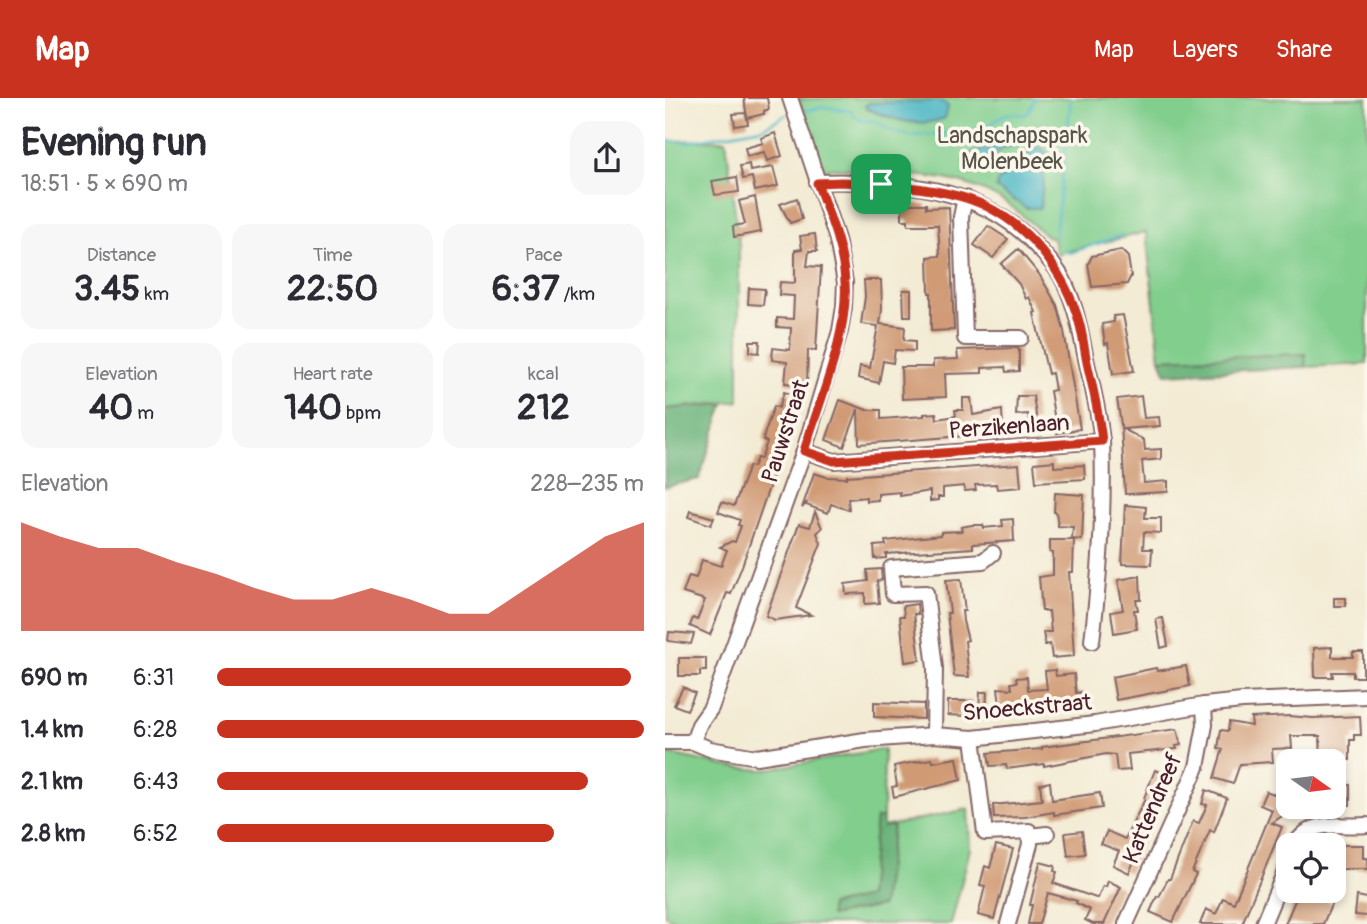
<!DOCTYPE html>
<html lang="en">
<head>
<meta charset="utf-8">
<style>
  :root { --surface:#fff; --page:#f7f7f7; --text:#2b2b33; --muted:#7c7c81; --accent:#c8321e }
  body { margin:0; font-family:Pangolin,sans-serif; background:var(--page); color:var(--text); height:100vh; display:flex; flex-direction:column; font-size:26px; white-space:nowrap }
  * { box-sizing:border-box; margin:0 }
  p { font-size:23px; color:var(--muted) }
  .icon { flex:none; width:38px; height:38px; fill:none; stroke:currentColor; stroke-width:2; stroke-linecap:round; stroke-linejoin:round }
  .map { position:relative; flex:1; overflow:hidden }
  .sheet { display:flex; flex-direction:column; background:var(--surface); width:665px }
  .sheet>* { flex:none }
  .needle { width:46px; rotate:104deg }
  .fabs { position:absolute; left:611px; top:651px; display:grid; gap:14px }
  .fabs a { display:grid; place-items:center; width:70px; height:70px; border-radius:14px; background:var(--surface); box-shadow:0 4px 10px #0003; font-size:35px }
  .pin { position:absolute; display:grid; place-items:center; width:60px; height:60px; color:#fff; margin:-30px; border-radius:14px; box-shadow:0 4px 10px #0006 }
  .round { display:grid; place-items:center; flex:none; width:74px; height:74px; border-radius:21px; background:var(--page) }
  .summary { display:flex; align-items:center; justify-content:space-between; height:119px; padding:0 21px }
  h1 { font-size:38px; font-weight:800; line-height:52px }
  .figures { display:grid; grid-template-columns:repeat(3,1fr); gap:10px; height:119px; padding:7px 21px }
  .figures div { display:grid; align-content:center; border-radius:18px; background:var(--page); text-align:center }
  .figures b { font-size:35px; font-weight:800 }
  .figures small { font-size:19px; font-weight:400 }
  .figures p { font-size:19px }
  .chart { height:196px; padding:14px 21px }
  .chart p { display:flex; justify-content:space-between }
  .chart svg { width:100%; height:126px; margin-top:7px; fill:var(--accent); opacity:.7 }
  ul { padding:0 21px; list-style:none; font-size:23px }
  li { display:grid; grid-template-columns:112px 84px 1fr; align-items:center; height:52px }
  li i { height:18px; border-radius:9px; background:var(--accent) }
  header { display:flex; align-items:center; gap:42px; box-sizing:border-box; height:98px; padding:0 35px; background:var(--accent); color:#fff }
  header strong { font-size:33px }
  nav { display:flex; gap:38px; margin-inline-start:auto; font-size:24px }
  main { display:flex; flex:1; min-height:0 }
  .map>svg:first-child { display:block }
</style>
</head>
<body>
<header>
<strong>Map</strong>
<nav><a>Map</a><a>Layers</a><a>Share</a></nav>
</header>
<main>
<section class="sheet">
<div class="summary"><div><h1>Evening run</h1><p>18:51 · 5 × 690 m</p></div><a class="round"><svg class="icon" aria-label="share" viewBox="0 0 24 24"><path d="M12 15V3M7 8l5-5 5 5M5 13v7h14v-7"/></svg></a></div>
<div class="figures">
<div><p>Distance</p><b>3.45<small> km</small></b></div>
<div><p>Time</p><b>22:50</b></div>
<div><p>Pace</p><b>6:37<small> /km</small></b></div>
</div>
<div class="figures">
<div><p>Elevation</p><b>40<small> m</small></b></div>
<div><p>Heart rate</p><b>140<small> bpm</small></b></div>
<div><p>kcal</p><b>212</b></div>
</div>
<div class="chart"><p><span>Elevation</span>228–235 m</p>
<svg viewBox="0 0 160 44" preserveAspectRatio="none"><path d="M0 44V6L10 11L20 15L30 15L40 20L50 24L60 29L70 33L80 33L90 29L100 33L110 38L120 38L130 29L140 20L150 11L160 6V44z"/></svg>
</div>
<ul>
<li><b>690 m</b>6:31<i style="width:97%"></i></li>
<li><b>1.4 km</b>6:28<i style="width:100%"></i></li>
<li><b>2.1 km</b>6:43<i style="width:87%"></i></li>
<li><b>2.8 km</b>6:52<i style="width:79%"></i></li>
</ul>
</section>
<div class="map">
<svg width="702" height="826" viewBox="0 0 702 826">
  <rect width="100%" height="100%" fill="#fbf7ec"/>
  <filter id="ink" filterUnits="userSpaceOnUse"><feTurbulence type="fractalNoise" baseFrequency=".0143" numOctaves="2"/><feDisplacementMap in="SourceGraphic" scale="14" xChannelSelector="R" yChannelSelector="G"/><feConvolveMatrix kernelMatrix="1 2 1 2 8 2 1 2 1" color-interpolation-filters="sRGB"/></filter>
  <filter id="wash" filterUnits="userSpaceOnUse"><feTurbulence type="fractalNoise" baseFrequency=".00686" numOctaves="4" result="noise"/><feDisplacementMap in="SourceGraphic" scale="28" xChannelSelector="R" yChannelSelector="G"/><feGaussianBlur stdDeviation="1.57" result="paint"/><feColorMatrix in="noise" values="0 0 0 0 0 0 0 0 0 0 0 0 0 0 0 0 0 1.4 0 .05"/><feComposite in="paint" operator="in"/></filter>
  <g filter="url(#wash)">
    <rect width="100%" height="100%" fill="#f3ebd4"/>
    <g fill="#81ce8d" stroke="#66765c" stroke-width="2">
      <path d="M178 0H702V266L641 269 639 256 495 261 481 134 392 156 388 141C374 135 354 112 337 102 299 79 255 77 212 74 195 73 176 68 159 71L134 1Z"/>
      <path d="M61 42 74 147V303L0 311V43Z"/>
      <path d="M219 651 218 720 211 721 203 799 165 807V817L217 808 228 727 303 711 305 751 286 826H16L0 817V655L66 669 97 672Z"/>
    </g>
    <g fill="#68b178" stroke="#596852" stroke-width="2">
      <path d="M640 256 641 269 501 276 495 261Z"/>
      <path d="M59 306 34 381 0 389V311Z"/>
      <path d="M211 720H218V729L228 727 217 808 165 818V808L203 799Z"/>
    </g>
    <g fill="#49b6c4" stroke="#4a6a78" stroke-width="2">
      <path d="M273 3 280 5 283 9 280 20C252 31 228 21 202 11L200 8 204 5Z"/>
      <path d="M350 32 359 36 360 41 355 47C335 48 329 56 319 71L305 76 298 63 304 56 333 48 342 34Z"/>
      <path d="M369 50H375L382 55 375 110H361L331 90 333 83 353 68Z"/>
    </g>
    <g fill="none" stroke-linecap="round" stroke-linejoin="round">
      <g stroke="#49b6c4" stroke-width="2.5">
        <path d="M140 13 159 9 186 13 190 19 199 23H209L227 33 246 38 283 35 298 42C304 41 310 40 314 36 332 24 334 11 359 17L364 13 370 0"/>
        <path d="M0 43 22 44 97 30 121 17"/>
        <path d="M390 138 406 0"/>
        <path d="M400 152 405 155 457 137"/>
      </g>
    </g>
    <g id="blocks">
      <g fill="#d09a74">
        <path d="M79 0H102L104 11 99 13V16L82 20Z"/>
        <path d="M81 15 83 26 70 28 68 16Z"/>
        <path d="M110 35 117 58 102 63 99 54 82 58 80 50 98 45 96 40Z"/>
        <path d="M84 66 85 73 108 69 113 88 90 93 87 79 78 81 75 68Z"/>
        <path d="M72 79 74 94 50 97 47 83Z"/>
        <path d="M90 99 96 134 69 139 68 128 80 126 74 103Z"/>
        <path d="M132 100 137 121 125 125 115 106Z"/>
        <path d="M237 106H261V110L284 109 289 232 266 233V195H264L263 159 275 158 273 127H243V122H237Z"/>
        <path d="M323 128 343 141 328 160 309 147Z"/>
        <path d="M150 136 152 153H144L142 168 156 169 151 252H143L142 287 120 285 122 264 107 262 108 250 125 252 126 230 112 229V220L128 221 129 198 114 197 115 184 130 185V152L137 151 135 138Z"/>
        <path d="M353 151 374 176 392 207 399 233 415 331 392 335 385 293 390 292 387 275 383 276 369 215 371 214 364 199 361 201 354 186 336 166Z"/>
        <path d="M456 152 463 159 466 178 462 186 427 189 423 166 427 158Z"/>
        <path d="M199 182H216L217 211 215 226 240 229 239 242 250 243V253L230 252 228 265 218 263 214 285 193 280 195 268 205 270 213 228 196 226 200 199Z"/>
        <path d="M84 190 100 191 98 207 83 206Z"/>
        <path d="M238 192H246V218H239Z"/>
        <path d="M458 217 469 273 448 276 443 245 440 246 437 226 449 224 448 218Z"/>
        <path d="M85 243H95L94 255 85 254Z"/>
        <path d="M352 250 354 252V273L341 274 340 269 317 270V275L280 276 281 299 237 301 236 269H268V262L293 261 292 252Z"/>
        <path d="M119 294 135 299 77 468 66 496 62 495 45 537 25 528 28 520 32 522 40 502 18 495 24 478 31 480 37 462 56 468 62 452 55 449 67 443 70 444 76 428 73 427 75 422 53 414 57 404 69 408 84 368 88 369 92 360 96 361 102 344 98 342 100 334 109 308 114 310Z"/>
        <path d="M352 298H368L372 323 364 324 363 316 351 317Z"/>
        <path d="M476 298 479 320 494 319 495 328 458 331 479 342 480 352 496 351V361L477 363 479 385 503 383V393L501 394 460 396 456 326 452 301Z"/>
        <path d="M298 300H306L308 317 337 312 338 335 194 346 193 311 179 349 161 342 175 302 202 312H216V321L259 318V316L271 315 272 321 291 318 290 312H298Z"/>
        <path d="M389 363V369L419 367 420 381 371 384 369 365Z"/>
        <path d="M354 366 356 389 332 391 331 386 310 387 311 392 300 393 299 388 278 390V399H273V402L265 403V393L235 398V394L213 396V402L201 403V399L183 401 184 412 166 406 163 415 141 407 142 404 137 410 149 375 162 379 182 380V378Z"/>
        <path d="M390 395 419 397 417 442 407 441 408 429 393 428 391 414H389Z"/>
        <path d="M460 407 481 409 480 420H496V435L479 434 478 451H487L486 467 457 466Z"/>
        <path d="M25 413 49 420 46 427 23 419Z"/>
        <path d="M150 414 157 430 152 435 156 445 131 510 146 517 110 522 101 518 134 426 145 429Z"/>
        <path d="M348 421 349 443 308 446V450L221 456V460L210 461 209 448 221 447 220 443 276 437V434L297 433 296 429 307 427H318L319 430 338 428 337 422Z"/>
        <path d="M385 442H409L408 474H404L409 558 387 560 385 546 380 547 378 534H386L384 513H377L374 479 388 477V455L385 454Z"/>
        <path d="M216 471 217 482 212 483 214 505 200 506V495L181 496 180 486 203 483 202 472Z"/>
        <path d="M475 478 476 502H471L473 512H469L472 531 449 535 446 514 458 512 453 482Z"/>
        <path d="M296 481 300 513H297L298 523 303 542 300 543 304 579 289 578 282 515H285L281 482Z"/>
        <rect x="669" y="500" width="12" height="8"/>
        <path d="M252 506 253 516H249L255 562 240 564 235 518H239L238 508Z"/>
        <path d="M498 520 503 548 496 550 491 521Z"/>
        <path d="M4 534 29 536 26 546 3 543Z"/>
        <path d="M667 549V559H688V554H698V579H688V574H667L668 579H650L649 550Z"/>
        <path d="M14 560H41V573H35V578H14Z"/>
        <path d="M521 568 525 588 451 602 447 579 491 570 492 573Z"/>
        <path d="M390 572 391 578 409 576 411 595 417 594 418 604 382 607 383 611 336 616 333 590 347 591 346 585 352 584 351 580 362 579 363 592 382 591 380 573Z"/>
        <path d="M18 589 30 595 22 612 9 607Z"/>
        <path d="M315 594H322L321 619 283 617V603H307L308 611H314Z"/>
        <path d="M209 604 259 606V621L209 619Z"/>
        <path d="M624 618 648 620 695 618 696 637H689V642H685V662H656L655 638H626L627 650 607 651 608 664 575 666 568 686 549 680 558 651 553 650 556 632 563 633 564 624 587 628 586 620Z"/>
        <path d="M512 631 516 647 511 648 512 651 463 656 465 672 452 673 450 657 441 656 379 668V666L342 671 341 667 325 668 323 655 377 651V649Z"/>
        <path d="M292 660 296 682 229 699 227 689 232 688 229 668 267 661 268 664Z"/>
        <path d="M490 672 506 679 492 706 493 707 464 775 448 767 454 753 436 746 442 733 460 741 480 701 479 700Z"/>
        <path d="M669 682H680V687H685V707H670Z"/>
        <path d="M385 684 387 702 435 695 437 710 389 717V714L360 719 329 720 328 707 377 702 375 686Z"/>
        <path d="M541 692 562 700 549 734 545 732 527 774 531 776 508 824 485 814 492 798 494 799 503 781H505L528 723 534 725 542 707 537 706Z"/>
        <path d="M623 692V714L607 725 617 729 577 826H535L541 811 551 816 558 800 569 805 607 712 595 707 601 693 614 698Z"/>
        <path d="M417 733 420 756 403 758 400 735Z"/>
        <path d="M331 747 348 751 329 821 313 817 320 788 315 787 320 768 325 770Z"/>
        <path d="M668 747H698V760H702V771H674L675 769H668Z"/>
        <path d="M375 764 390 768 389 773 392 774 388 785 431 800H433L438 788 441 789 443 783 456 789 439 826H428L420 822 425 812 411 805 412 803 383 795 374 826H363L367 807H365Z"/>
        <path d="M634 793H662L658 801 667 805 658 826H620Z"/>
        <path d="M692 798 702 800V818L690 817Z"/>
      </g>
    </g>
  </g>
  <g filter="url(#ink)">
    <use href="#blocks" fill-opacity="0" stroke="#856666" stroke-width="2"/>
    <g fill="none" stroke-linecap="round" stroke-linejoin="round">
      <g stroke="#856666" stroke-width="18">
        <g id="minor">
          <path d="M152 84C230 82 318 87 373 150 381 158 390 168 396 178 412 206 416 239 423 270 429 294 434 317 437 343"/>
          <path d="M300 100 296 119 300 240H356"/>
          <path d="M139 353 169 363 437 343C440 410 435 475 427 543"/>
          <path d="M269 637 270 570 261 495 228 496 226 470 318 463 328 455"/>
          <path d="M308 640 320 735 364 733 365 746 343 826"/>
          <path d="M0 644H28L45 651 92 659 200 642 269 637 308 640 430 626 539 607 577 603 702 598"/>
          <path d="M28 644 34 627 46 610 139 353 175 233 179 209 180 184 172 141 125 0"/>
          <path d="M364 738 382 736"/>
          <path d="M630 747C646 719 676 730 702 727"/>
          <path d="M461 826 532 669 540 627 539 607"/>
          <path d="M598 826 623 766"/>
        </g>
      </g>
      <use href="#minor" stroke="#fff" stroke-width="14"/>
    </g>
  </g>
  <g fill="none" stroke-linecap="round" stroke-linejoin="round" filter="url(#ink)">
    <g stroke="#fff" stroke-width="14">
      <path id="route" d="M176 84C217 86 258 88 297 99 353 115 394 163 412 217 418 234 419 252 423 269 429 294 434 317 437 343L169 363 139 353C154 305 184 234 180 184 178 149 164 117 152 85Z"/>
    </g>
    <use href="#route" stroke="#c8321e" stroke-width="9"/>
  </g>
  <g text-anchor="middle" stroke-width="7" stroke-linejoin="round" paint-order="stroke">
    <g font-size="23" fill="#5a5448" stroke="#fbf7ec">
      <text x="347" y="45">Landschapspark<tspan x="347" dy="26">Molenbeek</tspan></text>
    </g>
    <g font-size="23" fill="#4a1f2b" stroke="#fbf7ec">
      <text transform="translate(344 328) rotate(-4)" y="8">Perzikenlaan</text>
      <text transform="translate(120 333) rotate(-72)" y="8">Pauwstraat</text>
      <text transform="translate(362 609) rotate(-5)" y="8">Snoeckstraat</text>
      <text transform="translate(487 710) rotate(-67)" y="8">Kattendreef</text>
    </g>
  </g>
</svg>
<div class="fabs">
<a><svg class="needle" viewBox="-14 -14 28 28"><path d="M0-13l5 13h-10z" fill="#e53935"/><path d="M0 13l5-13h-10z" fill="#7c7c81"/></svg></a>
<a><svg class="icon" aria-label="locate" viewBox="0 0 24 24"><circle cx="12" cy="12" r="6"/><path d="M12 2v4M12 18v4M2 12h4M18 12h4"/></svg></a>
</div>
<div class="pin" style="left:216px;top:86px;background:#1e9e55"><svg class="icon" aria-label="arrive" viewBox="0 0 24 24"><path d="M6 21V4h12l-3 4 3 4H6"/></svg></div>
</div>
</main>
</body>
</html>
